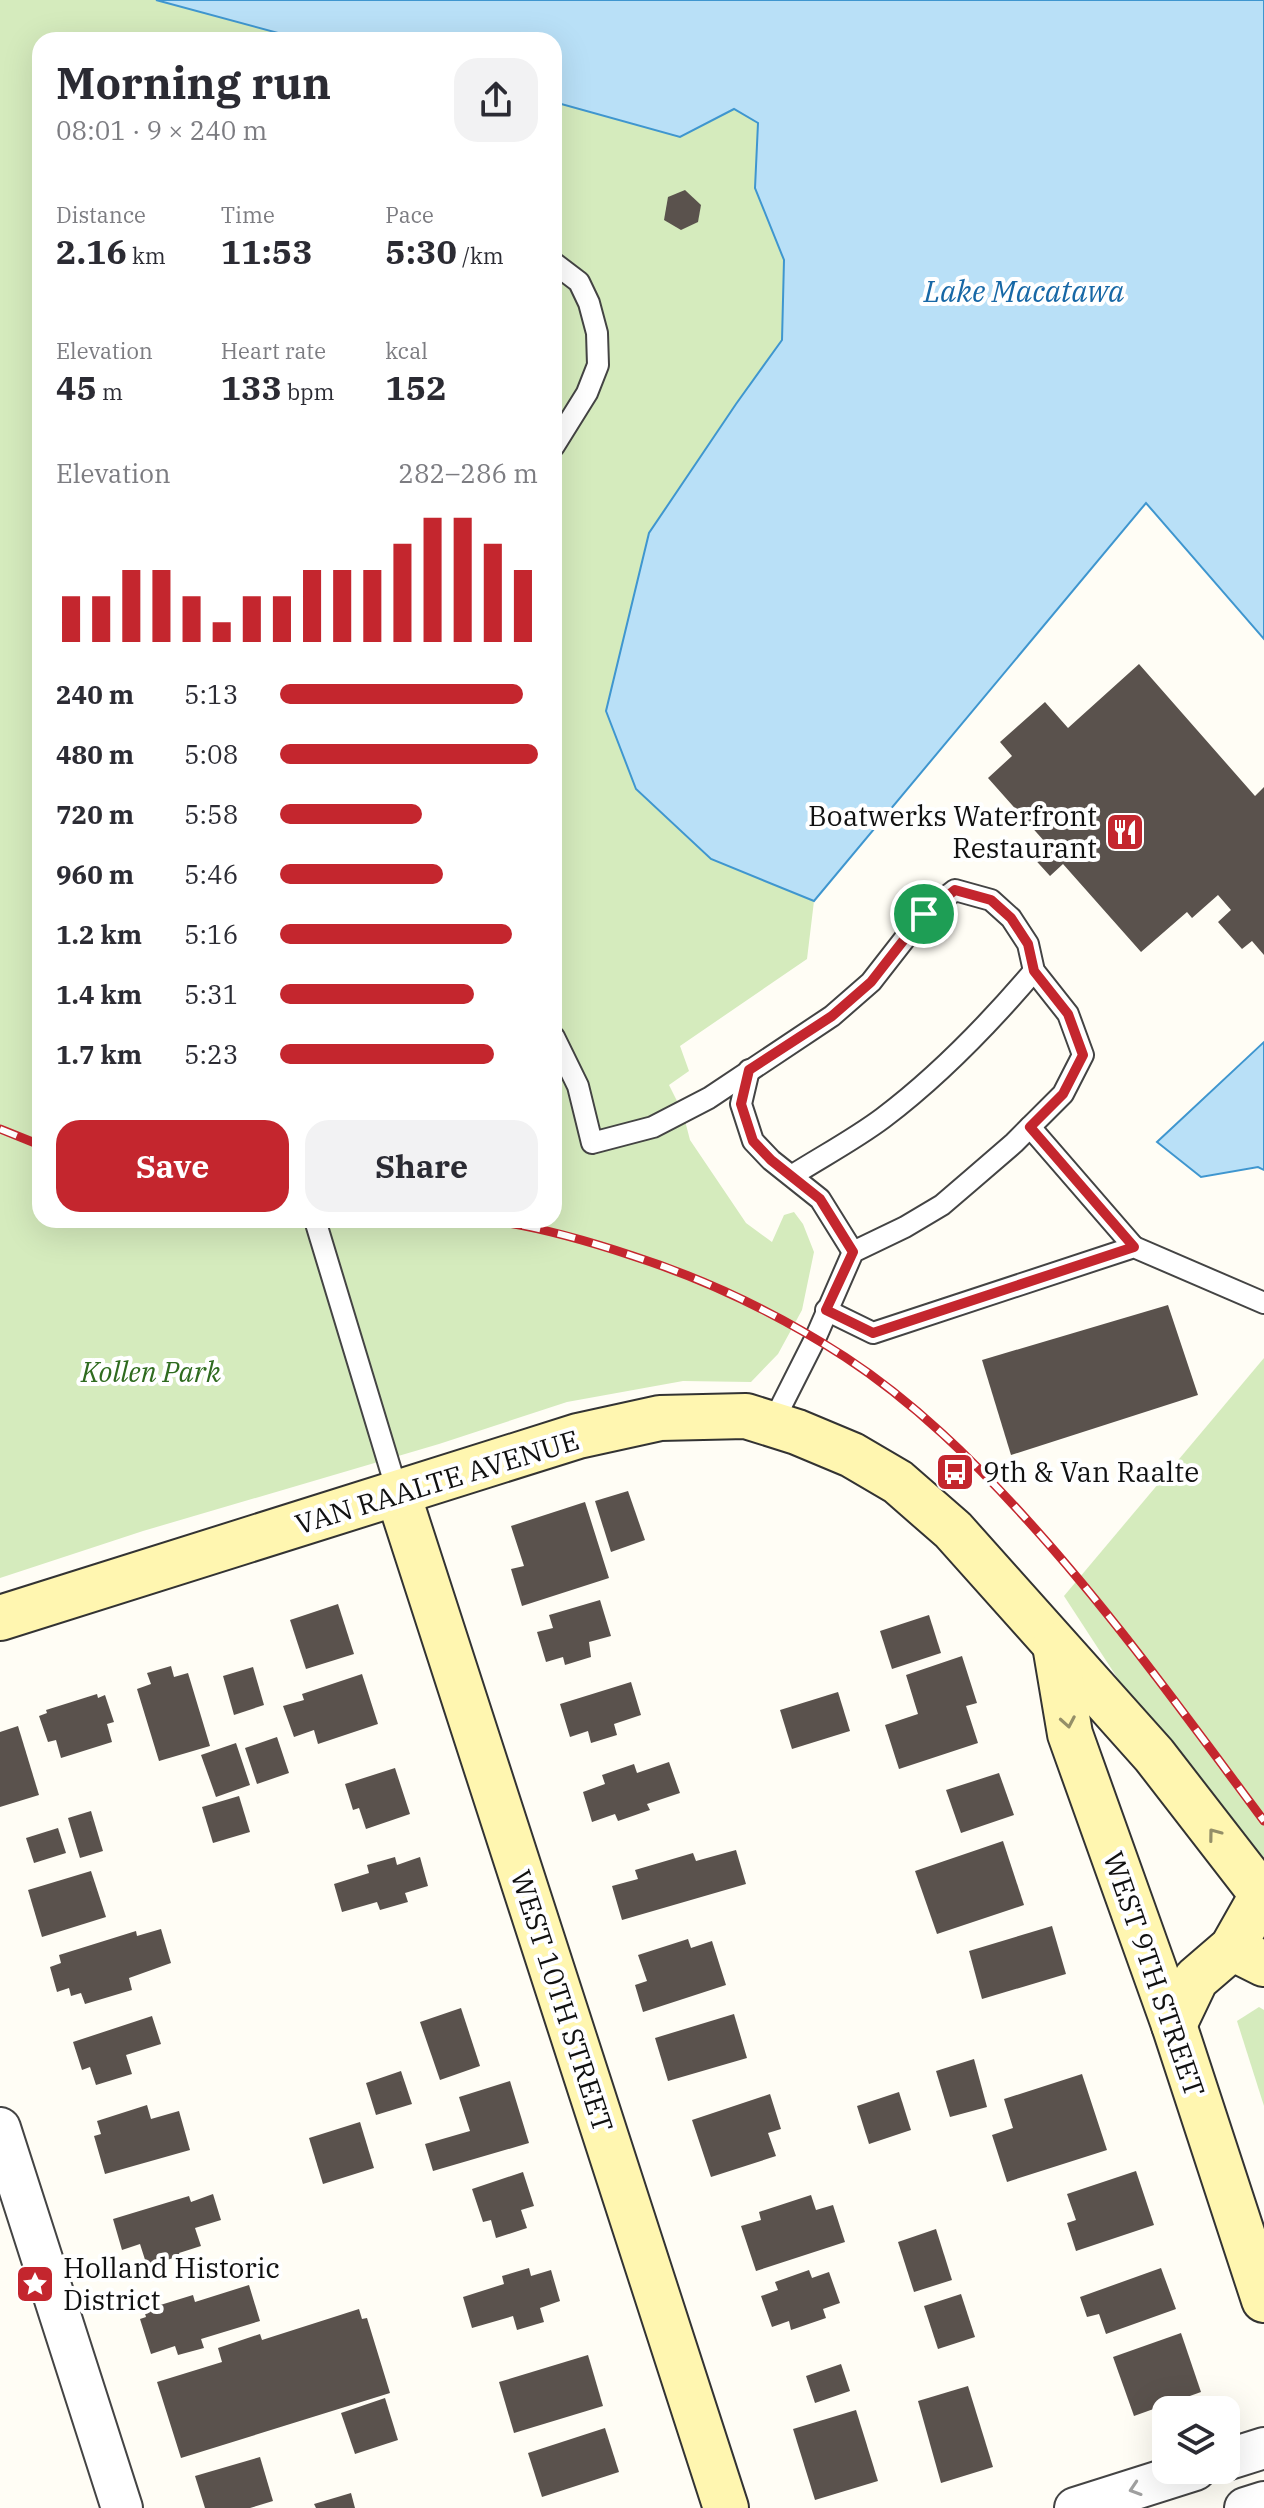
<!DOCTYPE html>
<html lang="en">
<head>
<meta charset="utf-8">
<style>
  :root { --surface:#fff; --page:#f2f2f3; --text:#2b2b33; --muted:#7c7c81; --accent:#c4262e }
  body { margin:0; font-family:"IBM Plex Serif",serif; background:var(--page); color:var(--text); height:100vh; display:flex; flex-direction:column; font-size:30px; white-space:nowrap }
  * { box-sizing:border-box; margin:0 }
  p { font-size:26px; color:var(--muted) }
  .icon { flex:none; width:44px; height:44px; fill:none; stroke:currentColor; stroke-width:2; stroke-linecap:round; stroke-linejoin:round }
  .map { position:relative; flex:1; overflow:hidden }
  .panel { position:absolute; left:32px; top:32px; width:530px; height:1196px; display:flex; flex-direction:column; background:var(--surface); border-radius:24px; box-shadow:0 8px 32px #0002 }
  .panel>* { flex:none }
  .tools { position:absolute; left:1152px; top:2396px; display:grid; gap:16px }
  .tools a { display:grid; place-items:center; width:88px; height:88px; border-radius:16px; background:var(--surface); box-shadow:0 8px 32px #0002; font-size:40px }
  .pin { position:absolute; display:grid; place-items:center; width:68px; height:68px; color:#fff; margin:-34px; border:4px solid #fff; border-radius:50%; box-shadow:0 2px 8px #0007 }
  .round { display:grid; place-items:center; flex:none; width:84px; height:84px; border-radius:24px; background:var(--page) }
  .headline { display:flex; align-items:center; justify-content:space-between; height:136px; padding:0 24px }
  h1 { font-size:44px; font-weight:700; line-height:60px }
  .stats { display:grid; grid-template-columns:repeat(3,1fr); gap:12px; height:136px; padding:8px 24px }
  .stats div { display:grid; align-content:center }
  .stats b { font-size:34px; font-weight:700 }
  .stats small { font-size:22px; font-weight:400 }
  .stats p { font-size:22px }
  .chart { height:224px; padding:16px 24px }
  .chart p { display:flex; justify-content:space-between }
  .chart svg { width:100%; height:144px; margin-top:8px; stroke:var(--accent); stroke-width:6 }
  .button { display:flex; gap:16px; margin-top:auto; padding:16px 24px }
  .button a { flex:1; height:92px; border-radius:24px; background:var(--accent); color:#fff; font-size:32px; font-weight:700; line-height:92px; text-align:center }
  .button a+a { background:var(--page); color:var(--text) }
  ul { padding:0 24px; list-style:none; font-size:26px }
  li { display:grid; grid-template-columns:128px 96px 1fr; align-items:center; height:60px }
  li i { height:20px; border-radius:10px; background:var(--accent) }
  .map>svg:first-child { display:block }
</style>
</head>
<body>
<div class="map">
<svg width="1264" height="2508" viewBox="0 0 1264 2508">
  <rect width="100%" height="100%" fill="#fffdf5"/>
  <g fill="#d5ebbd">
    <path d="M0 0H156L304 40H40V1220H554V102L680 137 734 109 758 123 755 188 784 260 782 341 649 533 606 711 636 789 711 859 814 901 807 959 680 1046 689 1071 669 1085 683 1113 690 1140 746 1223 772 1242 784 1215 794 1212 803 1224 814 1252 802 1310 778 1354 751 1382 683 1381 567 1402 439 1444 143 1531 0 1578Z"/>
    <path d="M1264 1358V1865L1148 1725 1064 1596Z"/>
    <path d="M1259 2007 1264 2010V2106L1237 2021Z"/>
  </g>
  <g fill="#b9e0f7" stroke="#3f96cf" stroke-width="2">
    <path d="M156 0H1264V639L1146 503 814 901 711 859 636 789 606 711 649 533 736 404 782 340 784 260 755 188 758 123 734 109 680 137 554 102V40H304Z"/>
    <path d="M1264 1042V1170L1258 1167 1201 1177 1157 1142Z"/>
  </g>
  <g fill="#5a524d">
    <path d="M685 190 701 205 698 222 681 230 664 220 668 197Z"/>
    <path d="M1139 664 1255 796 1264 787V955L1252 941 1242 949 1218 922 1231 910 1218 895 1192 918 1187 912 1141 952 1063 864 1050 876 1030 854 1045 842 988 778 1012 756 1000 742 1045 702 1068 728Z"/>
    <path d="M1168 1305 1198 1395 1011 1455 982 1360Z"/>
    <path d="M628 1491 645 1540 611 1552 595 1501Z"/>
    <path d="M585 1502 609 1578 522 1606 511 1569 524 1566 511 1526Z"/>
    <path d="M600 1600 611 1636 589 1642 591 1657 565 1665 563 1657 546 1662 537 1632 553 1628 549 1615Z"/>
    <path d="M338 1604 354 1654 306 1669 290 1620Z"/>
    <path d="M929 1615 941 1653 892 1669 880 1631Z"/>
    <path d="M962 1656 977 1703 966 1706 978 1743 899 1769 885 1725 918 1714 906 1675Z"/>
    <path d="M171 1666 174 1677 188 1673 210 1746 159 1761 137 1689 151 1684 147 1673Z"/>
    <path d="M253 1667 264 1705 234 1715 223 1676Z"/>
    <path d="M362 1674 378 1724 318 1744 314 1730 294 1737 283 1706 304 1700 302 1694Z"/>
    <path d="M631 1682 641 1715 614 1724 617 1735 591 1743 588 1731 570 1737 560 1704Z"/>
    <path d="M838 1692 850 1731 792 1749 780 1710Z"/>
    <path d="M97 1694 98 1698 105 1695 114 1722 107 1724 112 1742 61 1758 56 1740 48 1742 39 1716 47 1713 46 1710Z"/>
    <path d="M18 1726 39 1795 0 1807V1732Z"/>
    <path d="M277 1737 289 1773 257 1784 245 1748Z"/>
    <path d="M236 1743 250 1785 216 1797 201 1755Z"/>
    <path d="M669 1762 680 1793 647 1804 650 1810 618 1821 615 1814 592 1822 583 1792 605 1784 602 1775 634 1764 637 1773Z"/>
    <path d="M395 1768 410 1814 366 1829 359 1808 353 1810 345 1784Z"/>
    <path d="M999 1773 1014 1815 961 1833 946 1790Z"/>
    <path d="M239 1796 250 1832 213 1843 202 1807Z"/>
    <path d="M91 1811 103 1851 80 1858 68 1818Z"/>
    <path d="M58 1828 66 1853 34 1863 26 1838Z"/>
    <path d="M1003 1841 1024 1905 937 1934 915 1871Z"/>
    <path d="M736 1850 746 1884 622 1920 612 1886 638 1879 635 1870 693 1853 696 1861Z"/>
    <path d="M395 1857 397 1865 420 1857 428 1886 405 1893 408 1902 380 1910 377 1902 342 1912 334 1884 369 1873 367 1865Z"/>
    <path d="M91 1871 106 1917 42 1937 28 1890Z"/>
    <path d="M1052 1926 1066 1974 982 1999 969 1951Z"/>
    <path d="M161 1929 171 1963 129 1978 132 1990 85 2004 81 1993 71 1996 69 1988 57 1992 50 1967 61 1963 59 1955 136 1931 137 1936Z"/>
    <path d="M688 1939 691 1948 712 1941 726 1985 643 2012 635 1985 647 1981 638 1955Z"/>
    <path d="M461 2008 480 2066 440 2080 420 2022Z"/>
    <path d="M734 2014 747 2058 668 2081 655 2038Z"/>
    <path d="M152 2016 161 2044 126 2055 132 2074 96 2085 90 2067 82 2070 73 2042Z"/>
    <path d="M974 2059 987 2107 950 2117 936 2071Z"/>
    <path d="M401 2071 412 2104 376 2115 366 2083Z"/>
    <path d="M1082 2074 1107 2150 1007 2182 992 2135 1013 2128 1004 2099Z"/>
    <path d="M510 2081 529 2143 433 2171 425 2144 470 2131 459 2097Z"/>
    <path d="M899 2092 911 2130 869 2144 857 2106Z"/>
    <path d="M770 2094 781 2129 768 2133 776 2156 711 2177 692 2120Z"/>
    <path d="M147 2105 151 2119 179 2111 190 2150 105 2174 94 2136 101 2134 97 2121Z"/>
    <path d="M360 2122 374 2168 323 2184 309 2138Z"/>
    <path d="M1136 2171 1154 2225 1076 2251 1067 2223 1076 2220 1067 2194Z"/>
    <path d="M523 2172 534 2206 521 2210 527 2228 496 2238 491 2220 483 2222 472 2189Z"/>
    <path d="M213 2194 221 2220 195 2228 201 2246 179 2253 180 2256 147 2266 140 2244 122 2250 113 2219 189 2196 191 2202Z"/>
    <path d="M811 2195 816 2210 833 2205 845 2242 756 2271 741 2226 761 2220 759 2212Z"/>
    <path d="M936 2229 952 2280 914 2292 898 2242Z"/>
    <path d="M529 2268 531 2276 551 2270 560 2301 540 2308 544 2322 517 2330 513 2316 472 2328 463 2297 504 2284 502 2276Z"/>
    <path d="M1161 2268 1176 2309 1106 2334 1099 2314 1087 2317 1080 2297Z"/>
    <path d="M809 2270 812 2278 829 2272 840 2303 823 2309 826 2318 791 2330 789 2321 772 2327 761 2296 778 2290 775 2282Z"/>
    <path d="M249 2285 260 2321 201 2339 204 2348 178 2355 175 2346 151 2354 140 2319 146 2317 144 2310 193 2295 195 2302Z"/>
    <path d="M961 2294 975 2337 938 2349 924 2306Z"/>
    <path d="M359 2309 362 2319 367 2318 390 2393 181 2458 157 2382 222 2362 218 2348 260 2334 262 2340Z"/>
    <path d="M1181 2333 1201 2392 1134 2416 1113 2357Z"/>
    <path d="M588 2355 603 2406 514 2433 499 2382Z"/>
    <path d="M841 2364 850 2391 815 2403 806 2376Z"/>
    <path d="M968 2386 993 2467 941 2483 918 2401Z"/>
    <path d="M385 2398 398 2440 355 2454 341 2413Z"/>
    <path d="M856 2410 878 2481 815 2500 793 2429Z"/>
    <path d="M605 2428 619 2472 542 2497 528 2453Z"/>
    <path d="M260 2457 273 2501 250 2508H205L195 2476Z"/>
    <path d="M351 2493 355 2508H316L314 2504Z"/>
  </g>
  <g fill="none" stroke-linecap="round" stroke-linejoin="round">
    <g stroke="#444" stroke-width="24">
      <g id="lane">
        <path d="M554 263 579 282 589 303 597 333 598 365 587 393 554 446"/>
        <path d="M554 1037 578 1086 592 1143 653 1127 709 1098 832 1016 871 982 924 914 955 890 991 900 1011 918 1028 944 1034 971 1068 1014 1083 1055 1063 1094 1014 1143 970 1181 942 1205 905 1227 853 1252 815 1339 772 1424"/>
        <path d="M749 1070 741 1104 753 1141 771 1160 820 1199 853 1252"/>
        <path d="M1030 1127 1134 1247"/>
        <path d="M793 1175C823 1156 855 1139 883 1118 940 1075 988 1025 1034 971"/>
        <path d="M315 1220 398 1494"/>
        <path d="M826 1310 873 1333 1134 1247 1264 1303"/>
      </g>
    </g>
    <g stroke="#444" stroke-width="44">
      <g id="street">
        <path d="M0 2128 122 2508"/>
        <path d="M1226 2460 1264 2448"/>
        <path d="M1075 2508 1195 2470"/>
        <path d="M1245 2508 1264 2502"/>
      </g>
    </g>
    <g stroke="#333" stroke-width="48">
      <g id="secondary">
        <path d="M398 1494 726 2508"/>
        <path d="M0 1618 578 1436 660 1418 746 1416 797 1432 852 1455 898 1482 953 1530 1154 1755 1264 1897"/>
        <path d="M1055 1645 1070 1734 1174 2025 1264 2300"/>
        <path d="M1232 1948 1264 1964"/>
        <path d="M1174 2025 1196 1979 1232 1948 1262 1895"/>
      </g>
    </g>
    <use href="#lane" stroke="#fff" stroke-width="20"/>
    <use href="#street" stroke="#fff" stroke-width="40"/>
    <use href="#secondary" stroke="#fff6b0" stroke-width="44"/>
    <g stroke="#c4262e" stroke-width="9">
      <g id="rail">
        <path d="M0 1129 40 1145"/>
        <path d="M487 1220C537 1226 585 1240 633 1256 708 1280 778 1314 845 1357 914 1402 974 1461 1029 1522 1114 1616 1188 1719 1264 1821"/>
      </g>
    </g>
    <use href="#rail" stroke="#fff" stroke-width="6" stroke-dasharray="18" stroke-linecap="butt"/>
  </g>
  <defs><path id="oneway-chevron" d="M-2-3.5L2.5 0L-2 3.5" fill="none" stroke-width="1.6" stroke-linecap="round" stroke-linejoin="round" transform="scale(2)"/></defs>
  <g stroke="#948f68">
    <use href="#oneway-chevron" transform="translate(1068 1722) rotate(80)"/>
    <use href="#oneway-chevron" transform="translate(1214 1834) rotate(-127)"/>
  </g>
  <use stroke="#a0a0a0" href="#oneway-chevron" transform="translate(1135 2489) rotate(162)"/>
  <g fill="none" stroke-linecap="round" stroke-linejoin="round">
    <g stroke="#fff" stroke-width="16">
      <path id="route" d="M955 890 991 900 1011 918 1028 944 1034 971 1068 1014 1083 1055 1063 1094 1030 1127 1134 1247 873 1333 826 1310 853 1252 820 1199 771 1160 753 1141 741 1104 749 1070 832 1016 871 982 924 914Z"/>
    </g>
    <use href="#route" stroke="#c4262e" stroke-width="10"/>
  </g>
  <defs>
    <g id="restaurant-square" transform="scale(2)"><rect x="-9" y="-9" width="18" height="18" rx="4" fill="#c4262e" stroke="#fff"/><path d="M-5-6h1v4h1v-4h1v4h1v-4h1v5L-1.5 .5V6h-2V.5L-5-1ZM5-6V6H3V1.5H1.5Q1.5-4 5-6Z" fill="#fff"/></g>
    <g id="bus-square" transform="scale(2)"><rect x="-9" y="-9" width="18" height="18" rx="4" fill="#c4262e" stroke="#fff"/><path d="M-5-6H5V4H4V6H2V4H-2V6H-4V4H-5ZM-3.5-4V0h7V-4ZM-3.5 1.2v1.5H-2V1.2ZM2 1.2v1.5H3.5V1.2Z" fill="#fff"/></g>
    <g id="sight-square" transform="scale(2)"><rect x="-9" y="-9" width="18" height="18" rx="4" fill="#c4262e" stroke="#fff"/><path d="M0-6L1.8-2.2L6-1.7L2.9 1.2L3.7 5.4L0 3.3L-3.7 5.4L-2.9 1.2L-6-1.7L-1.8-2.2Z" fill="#fff"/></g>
  </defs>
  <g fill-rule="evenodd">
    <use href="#restaurant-square" x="1125" y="832"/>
    <use href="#bus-square" x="955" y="1472"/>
    <use href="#sight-square" x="35" y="2284"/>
  </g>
  <g text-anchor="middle" stroke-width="8" stroke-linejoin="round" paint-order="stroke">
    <g font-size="28" fill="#111" stroke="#fff" text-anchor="start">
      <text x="1097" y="826" text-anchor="end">Boatwerks Waterfront<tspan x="1097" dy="32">Restaurant</tspan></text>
      <text x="983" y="1482">9th &amp; Van Raalte</text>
      <text x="63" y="2278">Holland Historic<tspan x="63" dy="32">District</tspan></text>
    </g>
    <g font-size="28" font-style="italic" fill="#2f6b1f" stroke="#fff">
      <text x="151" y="1382">Kollen Park</text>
    </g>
    <g font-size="28" fill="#111" stroke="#fff">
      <text transform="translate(437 1482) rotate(-17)" y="10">VAN RAALTE AVENUE</text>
      <text transform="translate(1154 1974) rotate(71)" y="10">WEST 9TH STREET</text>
      <text transform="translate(562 2001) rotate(72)" y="10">WEST 10TH STREET</text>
    </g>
    <g font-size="30" font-style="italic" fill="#1768a6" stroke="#fff">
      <text x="1024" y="302">Lake Macatawa</text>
    </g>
  </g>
</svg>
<div class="tools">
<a><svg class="icon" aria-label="layers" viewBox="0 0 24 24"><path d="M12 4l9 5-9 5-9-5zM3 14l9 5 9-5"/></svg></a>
</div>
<div class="pin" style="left:924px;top:914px;background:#1e9e55"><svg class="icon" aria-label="arrive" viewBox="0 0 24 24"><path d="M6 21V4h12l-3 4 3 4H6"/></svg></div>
<section class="panel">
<div class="headline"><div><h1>Morning run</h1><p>08:01 · 9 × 240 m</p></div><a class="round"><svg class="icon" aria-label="share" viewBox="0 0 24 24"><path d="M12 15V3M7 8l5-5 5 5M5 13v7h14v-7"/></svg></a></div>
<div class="stats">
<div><p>Distance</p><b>2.16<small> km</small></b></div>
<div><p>Time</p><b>11:53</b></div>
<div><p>Pace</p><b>5:30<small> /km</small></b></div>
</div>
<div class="stats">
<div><p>Elevation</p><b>45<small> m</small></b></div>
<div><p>Heart rate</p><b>133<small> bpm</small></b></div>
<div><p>kcal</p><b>152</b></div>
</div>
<div class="chart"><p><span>Elevation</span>282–286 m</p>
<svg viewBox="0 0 160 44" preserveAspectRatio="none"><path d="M5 44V30M15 44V30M25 44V22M35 44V22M45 44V30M55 44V38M65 44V30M75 44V30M85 44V22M95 44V22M105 44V22M115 44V14M125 44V6M135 44V6M145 44V14M155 44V22"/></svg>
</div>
<ul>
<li><b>240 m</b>5:13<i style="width:94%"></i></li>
<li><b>480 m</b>5:08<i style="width:100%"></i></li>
<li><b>720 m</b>5:58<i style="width:55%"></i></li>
<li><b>960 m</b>5:46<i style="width:63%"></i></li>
<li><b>1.2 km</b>5:16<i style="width:90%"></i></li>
<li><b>1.4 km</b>5:31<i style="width:75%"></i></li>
<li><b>1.7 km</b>5:23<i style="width:83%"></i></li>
</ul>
<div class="button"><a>Save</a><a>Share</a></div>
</section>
</div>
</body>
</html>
